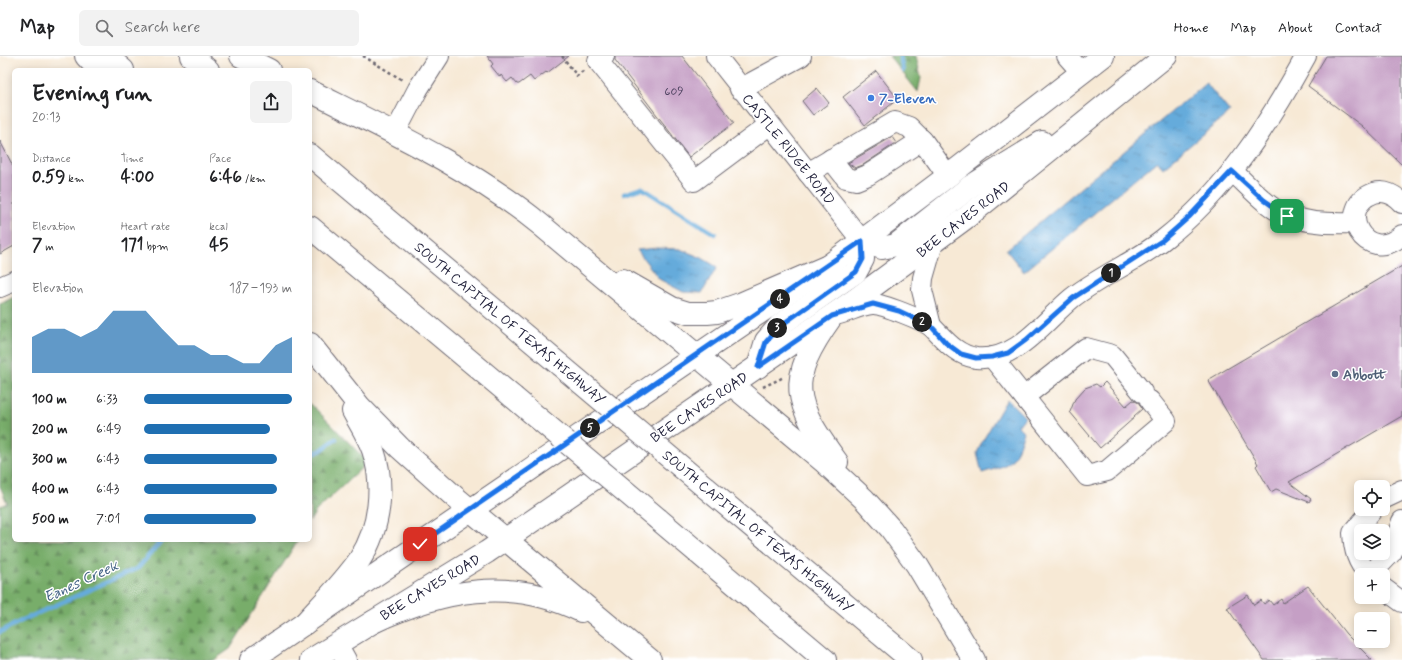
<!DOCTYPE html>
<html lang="en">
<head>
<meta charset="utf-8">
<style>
  :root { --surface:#fff; --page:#f2f2f2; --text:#202124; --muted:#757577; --line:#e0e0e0; --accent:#1f6fb2 }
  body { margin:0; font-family:Mynerve,sans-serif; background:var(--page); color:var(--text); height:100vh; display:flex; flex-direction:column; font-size:15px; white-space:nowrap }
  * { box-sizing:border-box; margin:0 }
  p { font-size:13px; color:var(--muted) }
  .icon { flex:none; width:22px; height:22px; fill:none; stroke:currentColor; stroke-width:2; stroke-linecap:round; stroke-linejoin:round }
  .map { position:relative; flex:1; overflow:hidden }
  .details { position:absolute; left:12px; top:12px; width:300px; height:474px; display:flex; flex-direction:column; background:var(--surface); border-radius:6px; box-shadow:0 2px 10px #0003 }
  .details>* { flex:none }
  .controls { position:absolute; left:1354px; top:424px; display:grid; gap:8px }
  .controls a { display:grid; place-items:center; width:36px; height:36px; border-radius:6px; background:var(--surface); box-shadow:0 2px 10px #0003; font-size:20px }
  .pin { position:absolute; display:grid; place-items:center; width:34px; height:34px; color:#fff; margin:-17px; border-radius:8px; box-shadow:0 2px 6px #0006 }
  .km { position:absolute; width:20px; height:20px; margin:-10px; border-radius:50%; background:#222; color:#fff; font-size:11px; line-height:20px; text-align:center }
  .round { display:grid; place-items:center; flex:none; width:42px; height:42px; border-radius:6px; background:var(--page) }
  .summary { display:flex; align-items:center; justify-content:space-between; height:68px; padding:0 20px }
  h1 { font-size:22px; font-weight:700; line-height:30px }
  .figures { display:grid; grid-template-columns:repeat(3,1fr); gap:6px; height:68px; padding:4px 20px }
  .figures div { display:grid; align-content:center }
  .figures b { font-size:17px; font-weight:700 }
  .figures small { font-size:11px; font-weight:400 }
  .figures p { font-size:11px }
  .chart { height:112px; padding:8px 20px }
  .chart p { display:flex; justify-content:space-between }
  .chart svg { width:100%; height:72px; margin-top:4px; fill:var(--accent); opacity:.7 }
  ul { padding:0 20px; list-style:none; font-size:13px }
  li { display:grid; grid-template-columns:64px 48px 1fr; align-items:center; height:30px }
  li i { height:10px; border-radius:5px; background:var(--accent) }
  header { display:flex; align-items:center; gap:24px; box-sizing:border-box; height:56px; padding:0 20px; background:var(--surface); border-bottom:1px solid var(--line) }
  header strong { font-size:19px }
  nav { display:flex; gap:22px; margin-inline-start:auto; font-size:14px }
  .search { width:280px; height:36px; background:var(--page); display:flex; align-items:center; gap:10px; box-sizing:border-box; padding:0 14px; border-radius:6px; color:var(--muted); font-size:15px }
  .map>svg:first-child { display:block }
</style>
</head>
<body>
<header>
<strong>Map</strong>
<div class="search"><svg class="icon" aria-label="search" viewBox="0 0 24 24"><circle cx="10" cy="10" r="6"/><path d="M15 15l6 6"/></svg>Search here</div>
<nav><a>Home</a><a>Map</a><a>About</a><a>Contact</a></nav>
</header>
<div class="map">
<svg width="1402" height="604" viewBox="0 0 1402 604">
  <defs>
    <pattern id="forest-firs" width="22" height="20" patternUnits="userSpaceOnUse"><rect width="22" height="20" fill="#78ad6a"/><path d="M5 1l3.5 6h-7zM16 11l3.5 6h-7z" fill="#628c58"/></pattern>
    <pattern id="water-ripples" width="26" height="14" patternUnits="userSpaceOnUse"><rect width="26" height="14" fill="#65abdb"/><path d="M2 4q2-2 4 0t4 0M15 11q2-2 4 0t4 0" fill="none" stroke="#538bb3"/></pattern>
  </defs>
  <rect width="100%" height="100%" fill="#fff"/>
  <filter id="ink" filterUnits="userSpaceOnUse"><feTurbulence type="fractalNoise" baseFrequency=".025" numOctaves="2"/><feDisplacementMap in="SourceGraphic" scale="8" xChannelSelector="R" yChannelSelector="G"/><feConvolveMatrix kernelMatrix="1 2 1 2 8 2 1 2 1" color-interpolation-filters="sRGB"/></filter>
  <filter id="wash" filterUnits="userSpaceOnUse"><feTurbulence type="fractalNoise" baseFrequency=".012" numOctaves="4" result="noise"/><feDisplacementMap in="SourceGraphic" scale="16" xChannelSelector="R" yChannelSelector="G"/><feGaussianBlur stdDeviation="0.9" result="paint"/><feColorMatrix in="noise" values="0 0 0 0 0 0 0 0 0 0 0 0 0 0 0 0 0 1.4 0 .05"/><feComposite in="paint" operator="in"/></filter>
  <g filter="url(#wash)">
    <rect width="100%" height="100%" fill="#f7e9d5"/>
    <g fill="url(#forest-firs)" stroke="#4d6852">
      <path d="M889 0H916L921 22 918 36Z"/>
      <path d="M14 241V484H298L230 593 214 604H0V450L7 447 0 430V248Z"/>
      <path d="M310 347 368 406 316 455 310 465Z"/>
    </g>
    <g fill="url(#water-ripples)" stroke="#44668b">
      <path d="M1206 27 1230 56 1163 112 1157 105 1024 216 1006 194Z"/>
      <path d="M657 192 680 193 702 202 717 211 702 237 683 236 659 223 637 194Z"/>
      <path d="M1007 343 1025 361 1018 370 1024 376C1013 408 1014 407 982 417L977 397 982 386Z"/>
    </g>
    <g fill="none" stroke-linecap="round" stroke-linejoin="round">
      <g stroke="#65abdb" stroke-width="4.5">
        <path d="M900 0 903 15"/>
        <path d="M624 138 642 132 715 178"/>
        <path d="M310 397 320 395 336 383"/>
        <path d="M0 576 25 563 138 512 162 484"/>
      </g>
    </g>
    <g id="blocks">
      <g fill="#c59fc5">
        <path d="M487 0H569L547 17 546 16 534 25 530 20 519 28H517L512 22 507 26 501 19 500 21 491 10 493 8Z"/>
        <path d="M615 0H682L734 67 689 101 615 4Z"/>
        <path d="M1326 0H1402V109L1362 70 1308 30Z"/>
        <path d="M876 15 898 43 865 69 843 41Z"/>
        <path d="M817 32 829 47 813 59 802 45Z"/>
        <path d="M892 81 896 87 863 109 855 112 848 107Z"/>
        <path d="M0 85 14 112V190L0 198Z"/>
        <path d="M1402 210V360L1289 426 1311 443 1309 446 1276 433 1271 436 1256 410 1258 408 1208 324Z"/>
        <path d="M1105 326 1126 350 1133 344 1139 347 1142 353 1134 360 1135 361 1100 392 1070 356 1075 343 1085 332 1096 328 1100 331Z"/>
        <path d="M1308 530 1346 578 1372 604H1264L1227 552 1248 539 1254 549 1261 544 1264 548 1269 544 1273 549 1281 543 1283 547Z"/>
      </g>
    </g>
  </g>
  <g filter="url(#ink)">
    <use href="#blocks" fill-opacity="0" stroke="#6d6871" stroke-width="1"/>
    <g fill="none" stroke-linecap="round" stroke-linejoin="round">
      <g stroke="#6d6871" stroke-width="22">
        <g id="minor">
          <path d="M604 0 598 5 694 125 769 69"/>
          <path d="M716 0 862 185"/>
          <path d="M1067 0 1082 17"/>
          <path d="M740 33 801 0"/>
          <path d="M395 77 418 33 439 0"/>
          <path d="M831 103 846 122 856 124 868 119 922 84"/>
          <path d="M1232 115C1249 130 1267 152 1288 160 1308 167 1334 168 1355 167"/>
          <path d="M808 117 895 66 909 71 923 85 948 120"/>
          <path d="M1402 147C1395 139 1385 134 1374 137 1333 152 1366 211 1402 179"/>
          <path d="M0 231 14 225"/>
          <path d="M839 258C850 255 861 249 872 248 881 247 925 265 932 271 945 284 956 299 976 302 1017 306 1044 265 1072 242 1100 220 1135 206 1163 184 1226 135 1268 69 1306 0"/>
          <path d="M931 270 922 234 923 222 933 187"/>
          <path d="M992 301 1087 420 1107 415 1166 365 1150 345"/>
          <path d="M1024 341 1086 292 1112 299 1142 336"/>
          <path d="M1383 443 1402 434"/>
          <path d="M1369 519C1357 506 1354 494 1353 477L1373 453"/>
          <path d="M1370 519 1392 496 1402 465"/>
          <path d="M1383 532 1402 546"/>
          <path d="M337 588 346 604"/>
        </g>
      </g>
      <g stroke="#6d6871" stroke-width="24">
        <g id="major">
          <path d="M862 185 882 192 896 189 971 130 1042 86"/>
          <path d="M758 311 766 285 780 269 856 216 863 203 862 185"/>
          <path d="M251 604 828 210 948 120 1103 0"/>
          <path d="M311 604 487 496 856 243 967 161 1166 0"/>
        </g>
      </g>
      <g stroke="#6d6871" stroke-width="24">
        <g id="highway">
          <path d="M86 0 99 14"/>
          <path d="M107 0 123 14"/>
          <path d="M191 0 208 14"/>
          <path d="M241 0 269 14"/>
          <path d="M310 35C390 75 471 112 541 169L823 405 864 443 891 473 917 509 974 604"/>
          <path d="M310 99 560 309"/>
          <path d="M310 171 513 341"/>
          <path d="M623 224 672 252 688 257H707L717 256 740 248 828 210"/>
          <path d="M832 260C785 326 793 345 837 406"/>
          <path d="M310 288 360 351 400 392 456 442 650 604"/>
          <path d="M705 431 911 604"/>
          <path d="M658 463 825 604"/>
          <path d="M373 566C442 534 510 520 581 555"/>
          <path d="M304 568C323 547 344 526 360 503 380 472 385 429 373 394 368 380 360 368 353 355"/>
        </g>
      </g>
      <g stroke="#6d6871" stroke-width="2.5" stroke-dasharray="3 3" stroke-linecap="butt">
        <path d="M363 0 404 25"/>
        <path d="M562 0 577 20 584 14"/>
        <path d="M763 331 784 321"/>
      </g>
      <use href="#minor" stroke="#fff" stroke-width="20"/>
      <use href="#major" stroke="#fff" stroke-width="22"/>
      <use href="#highway" stroke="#fff" stroke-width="22"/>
      <g stroke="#6d6871" stroke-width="24" stroke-linecap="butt">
        <g id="highway-bridge">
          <path d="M560 309 705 431"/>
          <path d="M513 341 658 463"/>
        </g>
      </g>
      <use href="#highway-bridge" stroke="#fff" stroke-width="22"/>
    </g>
  </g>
  <g fill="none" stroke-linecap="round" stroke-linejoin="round" filter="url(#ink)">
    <g stroke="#fff" stroke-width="8">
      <path id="route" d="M420 488 862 185 863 203 856 216 780 270 766 286 758 311 832 260 873 248 899 255 931 270 946 287 961 298 976 302 992 301 1008 297 1026 284 1073 242 1163 184 1189 161 1232 115 1264 144 1287 160"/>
    </g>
    <use href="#route" stroke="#1a73e8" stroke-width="5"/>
  </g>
  <circle fill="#3f7fe0" stroke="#fff" stroke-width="1.5" cx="871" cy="42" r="4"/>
  <circle fill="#5c6f8a" stroke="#fff" stroke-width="1.5" cx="1335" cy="318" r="4"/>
  <g text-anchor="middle" stroke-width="3" stroke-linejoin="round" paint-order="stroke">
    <g font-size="12" fill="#4b415e">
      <text x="674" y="39">609</text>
    </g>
    <g font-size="14" font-weight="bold" fill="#366cbe" stroke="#fff" text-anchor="start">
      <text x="879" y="47">7-Eleven</text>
    </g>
    <g font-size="14" fill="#22223b" stroke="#fff">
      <text transform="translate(789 93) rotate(51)" y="5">CASTLE RIDGE ROAD</text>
      <text transform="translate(963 163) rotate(-38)" y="5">BEE CAVES ROAD</text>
      <text transform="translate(510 267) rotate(40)" y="5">SOUTH CAPITAL OF TEXAS HIGHWAY</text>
      <text transform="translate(699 351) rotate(-34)" y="5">BEE CAVES ROAD</text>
      <text transform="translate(758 475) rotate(40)" y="5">SOUTH CAPITAL OF TEXAS HIGHWAY</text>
      <text transform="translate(430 531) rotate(-31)" y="5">BEE CAVES ROAD</text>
    </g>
    <g font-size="14" font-weight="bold" fill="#4e5e75" stroke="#fff" text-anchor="start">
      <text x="1343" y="323">Abbott</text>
    </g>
    <g font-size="15" font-style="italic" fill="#406083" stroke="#fff">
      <text transform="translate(81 525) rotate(-25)" y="5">Eanes Creek</text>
    </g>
  </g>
</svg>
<div class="controls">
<a><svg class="icon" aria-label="locate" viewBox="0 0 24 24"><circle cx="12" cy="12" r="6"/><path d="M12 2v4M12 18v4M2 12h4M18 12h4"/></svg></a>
<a><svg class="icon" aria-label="layers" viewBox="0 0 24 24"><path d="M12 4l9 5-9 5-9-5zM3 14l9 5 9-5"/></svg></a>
<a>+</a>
<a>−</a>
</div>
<div class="pin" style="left:1287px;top:160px;background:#1e9e55"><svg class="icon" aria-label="arrive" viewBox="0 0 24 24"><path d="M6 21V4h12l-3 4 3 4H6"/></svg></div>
<div class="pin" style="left:420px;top:488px;background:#d93025"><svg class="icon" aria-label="check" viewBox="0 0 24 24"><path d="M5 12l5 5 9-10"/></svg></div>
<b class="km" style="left:1111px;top:217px">1</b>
<b class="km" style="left:922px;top:266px">2</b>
<b class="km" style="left:777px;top:272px">3</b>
<b class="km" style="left:780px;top:243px">4</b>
<b class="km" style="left:590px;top:372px">5</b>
<section class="details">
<div class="summary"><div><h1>Evening run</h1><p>20:13</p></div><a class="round"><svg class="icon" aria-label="share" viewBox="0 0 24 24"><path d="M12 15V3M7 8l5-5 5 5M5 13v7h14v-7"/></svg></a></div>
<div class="figures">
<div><p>Distance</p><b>0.59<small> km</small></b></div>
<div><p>Time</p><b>4:00</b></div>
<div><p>Pace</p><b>6:46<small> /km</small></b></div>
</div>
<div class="figures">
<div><p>Elevation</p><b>7<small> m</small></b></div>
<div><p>Heart rate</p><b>171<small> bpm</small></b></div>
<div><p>kcal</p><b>45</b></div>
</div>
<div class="chart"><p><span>Elevation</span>187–193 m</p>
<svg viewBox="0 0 160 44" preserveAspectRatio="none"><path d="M0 44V22L10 17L20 17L30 22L40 17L50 6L60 6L70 6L80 17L90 27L100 27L110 33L120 33L130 38L140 38L150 27L160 22V44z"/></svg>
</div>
<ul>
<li><b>100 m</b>6:33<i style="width:100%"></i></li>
<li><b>200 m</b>6:49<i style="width:85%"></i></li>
<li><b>300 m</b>6:43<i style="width:90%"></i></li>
<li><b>400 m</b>6:43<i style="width:90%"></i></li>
<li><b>500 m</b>7:01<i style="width:76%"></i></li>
</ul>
</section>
</div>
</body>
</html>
